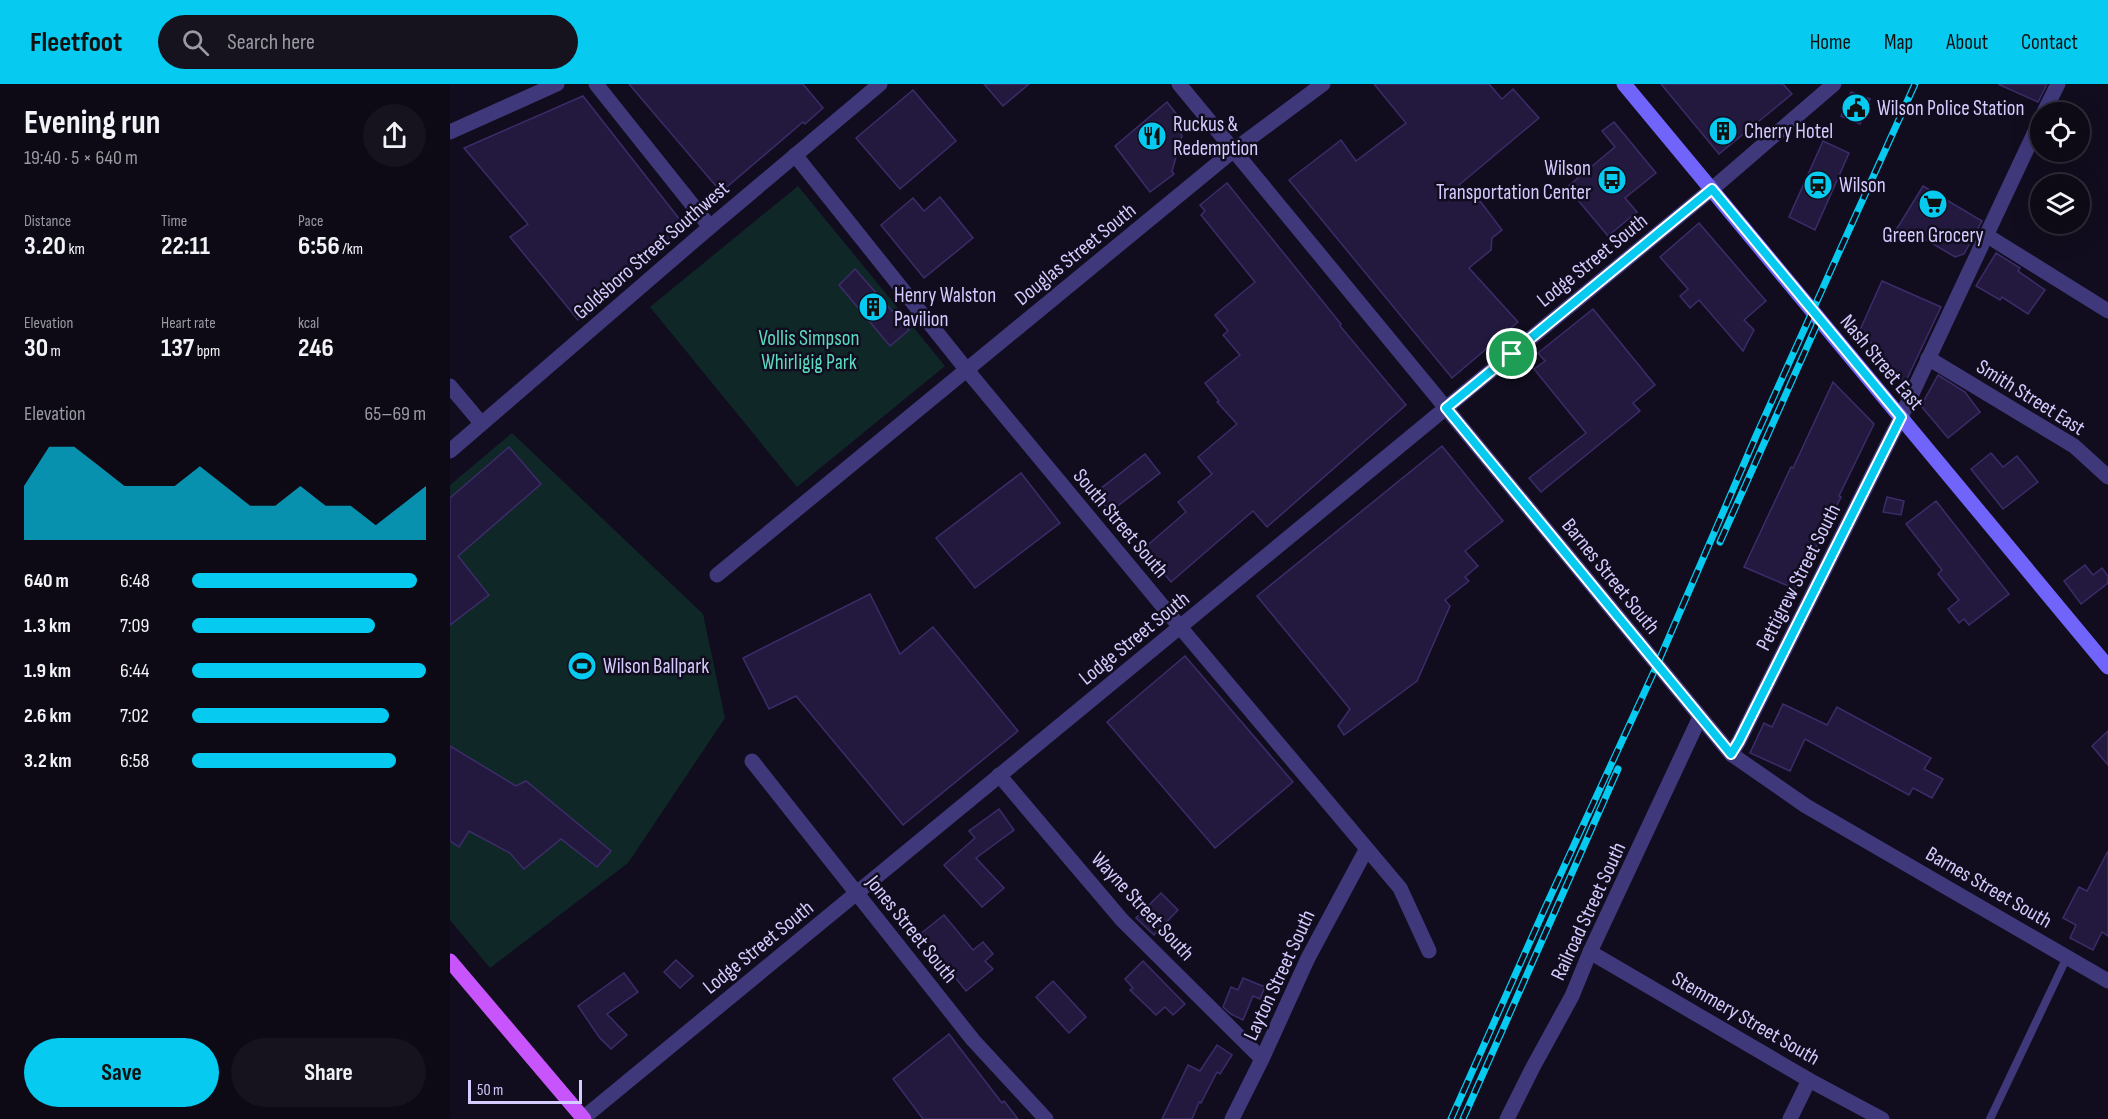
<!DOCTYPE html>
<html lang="en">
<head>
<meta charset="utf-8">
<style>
  :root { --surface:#0d0a16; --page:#16131f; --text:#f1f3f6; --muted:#9a9aa1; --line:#2d2b35; --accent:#06caef }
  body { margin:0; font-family:"Sofia Sans Condensed",sans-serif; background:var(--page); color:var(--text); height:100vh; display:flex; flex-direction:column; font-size:22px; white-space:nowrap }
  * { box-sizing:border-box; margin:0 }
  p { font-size:20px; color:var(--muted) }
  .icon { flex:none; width:33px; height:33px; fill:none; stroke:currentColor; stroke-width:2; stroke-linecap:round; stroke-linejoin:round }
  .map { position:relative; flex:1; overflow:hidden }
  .side { display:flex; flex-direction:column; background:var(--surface); width:450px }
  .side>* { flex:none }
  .controls { position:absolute; left:1580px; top:18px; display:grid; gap:12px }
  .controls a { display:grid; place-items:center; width:60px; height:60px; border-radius:50%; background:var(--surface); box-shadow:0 6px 24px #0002,0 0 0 2px var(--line); font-size:30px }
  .scale { position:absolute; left:18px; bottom:15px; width:114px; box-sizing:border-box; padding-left:6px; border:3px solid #d4cbfe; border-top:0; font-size:16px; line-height:21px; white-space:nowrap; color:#d4cbfe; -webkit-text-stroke:4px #110d1e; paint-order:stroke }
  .pin { position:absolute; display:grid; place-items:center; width:51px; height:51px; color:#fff; margin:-26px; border:3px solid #fff; border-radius:50%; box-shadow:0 2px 6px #0007 }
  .round { display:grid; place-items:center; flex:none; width:63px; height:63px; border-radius:32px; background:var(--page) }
  .head { display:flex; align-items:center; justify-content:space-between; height:102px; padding:0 24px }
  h1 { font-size:33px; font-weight:700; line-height:45px }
  .figures { display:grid; grid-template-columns:repeat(3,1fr); gap:9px; height:102px; padding:6px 24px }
  .figures div { display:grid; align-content:center }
  .figures b { font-size:26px; font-weight:700 }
  .figures small { font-size:16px; font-weight:400 }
  .figures p { font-size:16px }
  .chart { height:168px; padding:12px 24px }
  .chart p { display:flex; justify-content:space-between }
  .chart svg { width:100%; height:108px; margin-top:6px; fill:var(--accent); opacity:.7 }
  .primary-button { display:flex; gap:12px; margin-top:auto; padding:12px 24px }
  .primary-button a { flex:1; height:69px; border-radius:36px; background:var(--accent); color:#111; font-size:24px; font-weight:700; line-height:69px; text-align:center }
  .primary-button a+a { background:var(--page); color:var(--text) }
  ul { padding:0 24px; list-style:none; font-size:20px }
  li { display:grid; grid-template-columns:96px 72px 1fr; align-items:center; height:45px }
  li i { height:15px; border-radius:8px; background:var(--accent) }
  header { display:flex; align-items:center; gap:36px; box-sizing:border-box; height:84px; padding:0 30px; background:var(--accent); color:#111 }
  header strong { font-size:28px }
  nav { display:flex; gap:33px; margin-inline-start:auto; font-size:21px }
  .search { width:420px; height:54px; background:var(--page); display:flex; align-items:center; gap:15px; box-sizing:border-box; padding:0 21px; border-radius:33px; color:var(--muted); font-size:22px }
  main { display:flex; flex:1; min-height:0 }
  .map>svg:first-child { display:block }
</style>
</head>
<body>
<header>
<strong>Fleetfoot</strong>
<div class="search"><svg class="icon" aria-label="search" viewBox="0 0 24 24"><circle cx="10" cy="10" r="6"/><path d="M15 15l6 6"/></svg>Search here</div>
<nav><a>Home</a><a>Map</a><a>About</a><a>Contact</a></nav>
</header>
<main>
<section class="side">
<div class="head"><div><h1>Evening run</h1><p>19:40 · 5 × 640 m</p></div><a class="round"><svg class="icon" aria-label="share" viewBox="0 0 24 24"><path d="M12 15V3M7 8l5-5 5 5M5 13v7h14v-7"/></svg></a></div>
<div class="figures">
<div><p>Distance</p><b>3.20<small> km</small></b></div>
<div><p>Time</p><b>22:11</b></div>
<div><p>Pace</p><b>6:56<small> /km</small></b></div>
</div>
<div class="figures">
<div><p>Elevation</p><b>30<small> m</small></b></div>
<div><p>Heart rate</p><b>137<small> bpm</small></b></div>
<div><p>kcal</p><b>246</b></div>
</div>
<div class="chart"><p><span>Elevation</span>65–69 m</p>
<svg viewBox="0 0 160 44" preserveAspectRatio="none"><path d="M0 44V22L10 6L20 6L30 14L40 22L50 22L60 22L70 14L80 22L90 30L100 30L110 22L120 30L130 30L140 38L150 30L160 22V44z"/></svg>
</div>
<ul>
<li><b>640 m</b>6:48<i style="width:96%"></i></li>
<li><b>1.3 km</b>7:09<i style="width:78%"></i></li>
<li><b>1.9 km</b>6:44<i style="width:100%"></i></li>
<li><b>2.6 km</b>7:02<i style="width:84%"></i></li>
<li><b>3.2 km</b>6:58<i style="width:87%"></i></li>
</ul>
<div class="primary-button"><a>Save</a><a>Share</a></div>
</section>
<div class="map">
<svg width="1658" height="1035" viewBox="0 0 1658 1035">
  <rect width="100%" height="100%" fill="#110d1e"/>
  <g fill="#102728">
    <path d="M348 102 495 282 347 403 200 223Z"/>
    <path d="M62 349 253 530 275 634 178 779 40 884 0 836V401Z"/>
  </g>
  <g fill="#23193f" stroke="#3c2c6a" stroke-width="1.5">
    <path d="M179 0H353L373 24 355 40 353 38 271 108Z"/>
    <path d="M534 0H579L553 22Z"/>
    <path d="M924 0H1039L1052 15 1063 5 1089 34 1009 101 1026 121 1030 117 1052 146 1042 154 1041 166 1019 184 1068 238 1002 294 839 96 891 56 906 77 956 39Z"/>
    <path d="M1211 0H1333L1342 10 1269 70Z"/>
    <path d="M1548 0H1597L1588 18Z"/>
    <path d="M463 6 506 57 450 105 406 54Z"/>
    <path d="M1401 8 1420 15 1410 40 1391 32Z"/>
    <path d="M133 12 234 141 128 236 60 153 78 140 14 64Z"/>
    <path d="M717 18 735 41 729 46 732 52 722 87 724 90 700 108 665 62Z"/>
    <path d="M1164 38 1206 89 1175 114 1187 128 1158 152 1117 103 1165 63 1152 47Z"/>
    <path d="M1373 57 1399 69 1365 146 1339 133Z"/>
    <path d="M777 99 891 240 890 242 956 321 817 443 803 427 721 498 693 465 736 428 728 418 762 390 748 373 787 340 767 318 769 317 755 299 790 271 773 251 778 247 765 231 805 198 751 131 755 127 750 121Z"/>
    <path d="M1473 102 1532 137 1514 170 1505 173 1468 151 1464 157 1446 146Z"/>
    <path d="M490 113 523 154 474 194 431 141 463 114 474 127Z"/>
    <path d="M1249 139 1316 217 1294 236 1304 246 1293 267 1249 216 1240 224 1230 212 1238 205 1210 173Z"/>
    <path d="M1546 169 1570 184 1568 187 1595 206 1578 230 1552 213 1550 216 1526 202Z"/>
    <path d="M405 185 459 246 440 262 389 201Z"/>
    <path d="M1432 197 1491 223 1455 299 1410 246Z"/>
    <path d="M1143 225 1205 301 1183 319 1190 327 1091 408 1079 394 1136 349 1084 285 1095 277 1088 269Z"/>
    <path d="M1488 291 1515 308 1530 328 1498 354 1471 322Z"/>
    <path d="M1383 298 1424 340 1389 412 1391 413 1345 505 1294 483 1341 383 1343 384Z"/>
    <path d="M992 362 1053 437 1015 467 1028 482 1015 493 1019 497 995 516 1000 522 967 597 894 651 888 642 900 625 807 512Z"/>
    <path d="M59 363 91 400 8 472 39 511 0 541V414Z"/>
    <path d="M1541 369 1553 383 1567 372 1588 398 1553 425 1521 385Z"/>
    <path d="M695 370 710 389 660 428 645 409Z"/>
    <path d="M571 389 610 439 525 504 486 454Z"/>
    <path d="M1437 413 1454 417 1451 431 1433 428Z"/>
    <path d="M1486 417 1559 510 1519 541 1514 535 1509 539 1498 525 1509 516 1488 490 1492 486 1456 440Z"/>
    <path d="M1635 481 1643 491 1652 484 1658 492V499L1631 520 1614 497Z"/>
    <path d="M420 510 450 570 483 543 568 647 453 741 346 612 319 625 293 574Z"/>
    <path d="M735 572 843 698 765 764 657 638Z"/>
    <path d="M1333 620 1377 641 1387 623 1481 674 1474 685 1493 695 1482 714 1463 704 1459 711 1355 655 1340 687 1300 669 1314 639 1322 643Z"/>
    <path d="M1658 647V681L1642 662Z"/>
    <path d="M0 662 66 702 76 697 161 767 147 783 111 755 74 785 60 769 19 747 9 763 0 757Z"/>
    <path d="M549 725 564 746 526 774 554 804 532 823 494 781 525 754 519 747Z"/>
    <path d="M1658 767V852L1652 848 1643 866 1620 854 1626 841 1613 834 1629 803 1637 807Z"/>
    <path d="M711 809 728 826 704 851 686 834Z"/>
    <path d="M494 831 523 866 533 858 543 870 535 877 543 885 516 907 470 850Z"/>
    <path d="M226 876 243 892 230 904 214 888Z"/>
    <path d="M693 877 735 920 723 931 715 923 706 931 680 906 683 904 675 895Z"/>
    <path d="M174 889 188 908 157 930 177 951 161 965 149 953 128 922Z"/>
    <path d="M793 894 815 903 810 915 803 912 793 936 781 930 773 923 781 903 788 906Z"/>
    <path d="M603 897 636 933 619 949 586 913Z"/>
    <path d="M499 950 552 1019 554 1017 568 1035H473L443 995Z"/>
    <path d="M767 961 782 971 770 990 767 988 751 1019 749 1018 742 1035H712L738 981 750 987Z"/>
  </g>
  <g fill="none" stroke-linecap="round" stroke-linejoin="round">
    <path stroke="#3f397c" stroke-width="8" d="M1540 1035 1617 873"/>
    <g stroke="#3f397c" stroke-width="15">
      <path d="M146 0 260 143"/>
      <path d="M729 0 1281 670 1356 722 1658 897"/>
      <path d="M1594 28 1608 0"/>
      <path d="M0 48 107 0"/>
      <path d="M345 71 516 285 730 543 950 804 979 867"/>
      <path d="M1536 151 1658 227"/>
      <path d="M1478 274 1624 362 1658 393"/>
      <path d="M0 302 31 339"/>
      <path d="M267 491 784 66 873 0"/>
      <path d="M1281 670 1289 657 1451 333 1590 37"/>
      <path d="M302 677 523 956 596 1035"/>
      <path d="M549 691 672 836 812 975"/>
      <path d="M1140 868 1359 996 1432 1035"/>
      <path d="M132 1035 1262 105 1384 0"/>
      <path d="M782 1035 812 975 858 874 916 766"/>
      <path d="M1057 1035 1083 983 1122 912 1140 868 1250 633"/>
      <path d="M1340 1035 1359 996"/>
    </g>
    <path stroke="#3f397c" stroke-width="15" d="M0 367 260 143 430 0"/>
    <path stroke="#7164fb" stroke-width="15" d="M1174 0 1658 583"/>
    <path stroke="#c755fb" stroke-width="15" d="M0 877 134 1035"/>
    <g stroke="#06caef" stroke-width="7">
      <g id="rail">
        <path d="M1270 458 1369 236"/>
        <path d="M1001 1035 1095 824 1207 581 1306 352 1465 0"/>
        <path d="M1013 1035 1168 685"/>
      </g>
    </g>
    <use href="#rail" stroke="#110d1e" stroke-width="4.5" stroke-dasharray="14" stroke-linecap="butt"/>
  </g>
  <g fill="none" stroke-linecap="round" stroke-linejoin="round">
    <g stroke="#fff" stroke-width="12">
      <path id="route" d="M1262 105 1451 333 1289 657 1281 670 996 324Z"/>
    </g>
    <use href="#route" stroke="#06caef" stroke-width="8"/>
  </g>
  <defs>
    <g id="civic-disc" transform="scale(1.5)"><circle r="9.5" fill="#06caef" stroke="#110d1e"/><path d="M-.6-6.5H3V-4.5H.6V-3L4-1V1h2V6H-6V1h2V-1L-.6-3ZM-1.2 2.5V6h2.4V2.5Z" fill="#111"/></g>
    <g id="building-disc" transform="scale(1.5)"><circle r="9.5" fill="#06caef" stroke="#110d1e"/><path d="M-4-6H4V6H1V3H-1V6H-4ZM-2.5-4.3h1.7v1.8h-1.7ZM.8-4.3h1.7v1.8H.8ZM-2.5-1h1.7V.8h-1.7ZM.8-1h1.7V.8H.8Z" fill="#111"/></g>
    <g id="restaurant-disc" transform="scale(1.5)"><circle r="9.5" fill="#06caef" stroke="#110d1e"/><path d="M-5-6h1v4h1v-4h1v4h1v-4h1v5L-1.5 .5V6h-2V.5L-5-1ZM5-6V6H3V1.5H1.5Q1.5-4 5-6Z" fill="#111"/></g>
    <g id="bus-disc" transform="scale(1.5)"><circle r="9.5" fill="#06caef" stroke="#110d1e"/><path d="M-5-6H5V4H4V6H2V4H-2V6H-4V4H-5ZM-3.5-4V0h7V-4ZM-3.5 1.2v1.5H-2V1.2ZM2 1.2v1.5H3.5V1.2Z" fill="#111"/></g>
    <g id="station-disc" transform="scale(1.5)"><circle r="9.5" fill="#06caef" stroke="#110d1e"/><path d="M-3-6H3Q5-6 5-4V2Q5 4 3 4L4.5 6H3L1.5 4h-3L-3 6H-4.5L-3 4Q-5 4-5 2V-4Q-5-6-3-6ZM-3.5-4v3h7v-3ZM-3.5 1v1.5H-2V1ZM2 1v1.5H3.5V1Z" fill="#111"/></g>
    <g id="supermarket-disc" transform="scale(1.5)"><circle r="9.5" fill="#06caef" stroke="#110d1e"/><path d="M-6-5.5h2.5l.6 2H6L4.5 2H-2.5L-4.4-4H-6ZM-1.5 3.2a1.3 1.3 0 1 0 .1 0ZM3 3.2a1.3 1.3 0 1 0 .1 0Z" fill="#111"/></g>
    <g id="stadium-disc" transform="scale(1.5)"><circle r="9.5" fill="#06caef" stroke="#110d1e"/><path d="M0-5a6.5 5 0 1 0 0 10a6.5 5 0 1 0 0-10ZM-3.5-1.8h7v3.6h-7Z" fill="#111"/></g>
  </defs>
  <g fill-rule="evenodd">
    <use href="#civic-disc" x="1406" y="24"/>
    <use href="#building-disc" x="1273" y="47"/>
    <use href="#restaurant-disc" x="702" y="52"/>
    <use href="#bus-disc" x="1162" y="96"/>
    <use href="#station-disc" x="1368" y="101"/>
    <use href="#supermarket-disc" x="1483" y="120"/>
    <use href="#building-disc" x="423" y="223"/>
    <use href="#stadium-disc" x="132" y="582"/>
  </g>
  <g text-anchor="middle" stroke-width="5" stroke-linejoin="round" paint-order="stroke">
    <g font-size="21" fill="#d4cbfe" stroke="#110d1e" text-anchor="start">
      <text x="1427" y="31">Wilson Police Station</text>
      <text x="723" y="47">Ruckus &amp;<tspan x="723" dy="24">Redemption</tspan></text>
      <text x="1294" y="54">Cherry Hotel</text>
      <text x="1141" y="91" text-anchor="end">Wilson<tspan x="1141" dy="24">Transportation Center</tspan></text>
      <text x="1389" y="108">Wilson</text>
      <text x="1483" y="158" text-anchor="middle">Green Grocery</text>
      <text x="444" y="218">Henry Walston<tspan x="444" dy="24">Pavilion</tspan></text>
      <text x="153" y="589">Wilson Ballpark</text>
    </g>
    <g font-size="21" fill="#d4cbfe" stroke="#110d1e">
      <text transform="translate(201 166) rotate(-41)" y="7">Goldsboro Street Southwest</text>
      <text transform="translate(625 170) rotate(-39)" y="7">Douglas Street South</text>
      <text transform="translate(1142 176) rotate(-39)" y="7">Lodge Street South</text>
      <text transform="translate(1432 278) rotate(50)" y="7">Nash Street East</text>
      <text transform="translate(1581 313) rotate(32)" y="7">Smith Street East</text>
      <text transform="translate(671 439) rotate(50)" y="7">South Street South</text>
      <text transform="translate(1161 492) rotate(51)" y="7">Barnes Street South</text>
      <text transform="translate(1348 493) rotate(-63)" y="7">Pettigrew Street South</text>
      <text transform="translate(684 554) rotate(-39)" y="7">Lodge Street South</text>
      <text transform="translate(1539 803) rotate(30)" y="7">Barnes Street South</text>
      <text transform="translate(693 822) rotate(47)" y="7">Wayne Street South</text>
      <text transform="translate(1138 827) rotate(-65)" y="7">Railroad Street South</text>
      <text transform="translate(462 845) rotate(51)" y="7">Jones Street South</text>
      <text transform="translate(308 863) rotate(-39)" y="7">Lodge Street South</text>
      <text transform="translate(829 891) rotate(-65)" y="7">Layton Street South</text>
      <text transform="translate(1296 934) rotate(30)" y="7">Stemmery Street South</text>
    </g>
    <g font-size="21" fill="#5adbc2" stroke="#110d1e">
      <text x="359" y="261">Vollis Simpson<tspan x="359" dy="24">Whirligig Park</tspan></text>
    </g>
  </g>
</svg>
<div class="controls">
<a><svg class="icon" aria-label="locate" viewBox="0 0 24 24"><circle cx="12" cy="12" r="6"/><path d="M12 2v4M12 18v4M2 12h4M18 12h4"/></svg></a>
<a><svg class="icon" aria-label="layers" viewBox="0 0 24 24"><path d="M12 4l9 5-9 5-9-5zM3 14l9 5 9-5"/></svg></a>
</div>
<div class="scale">50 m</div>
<div class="pin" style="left:1062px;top:270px;background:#1e9e55"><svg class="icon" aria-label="arrive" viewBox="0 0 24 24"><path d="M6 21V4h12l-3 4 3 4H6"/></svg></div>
</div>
</main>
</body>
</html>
